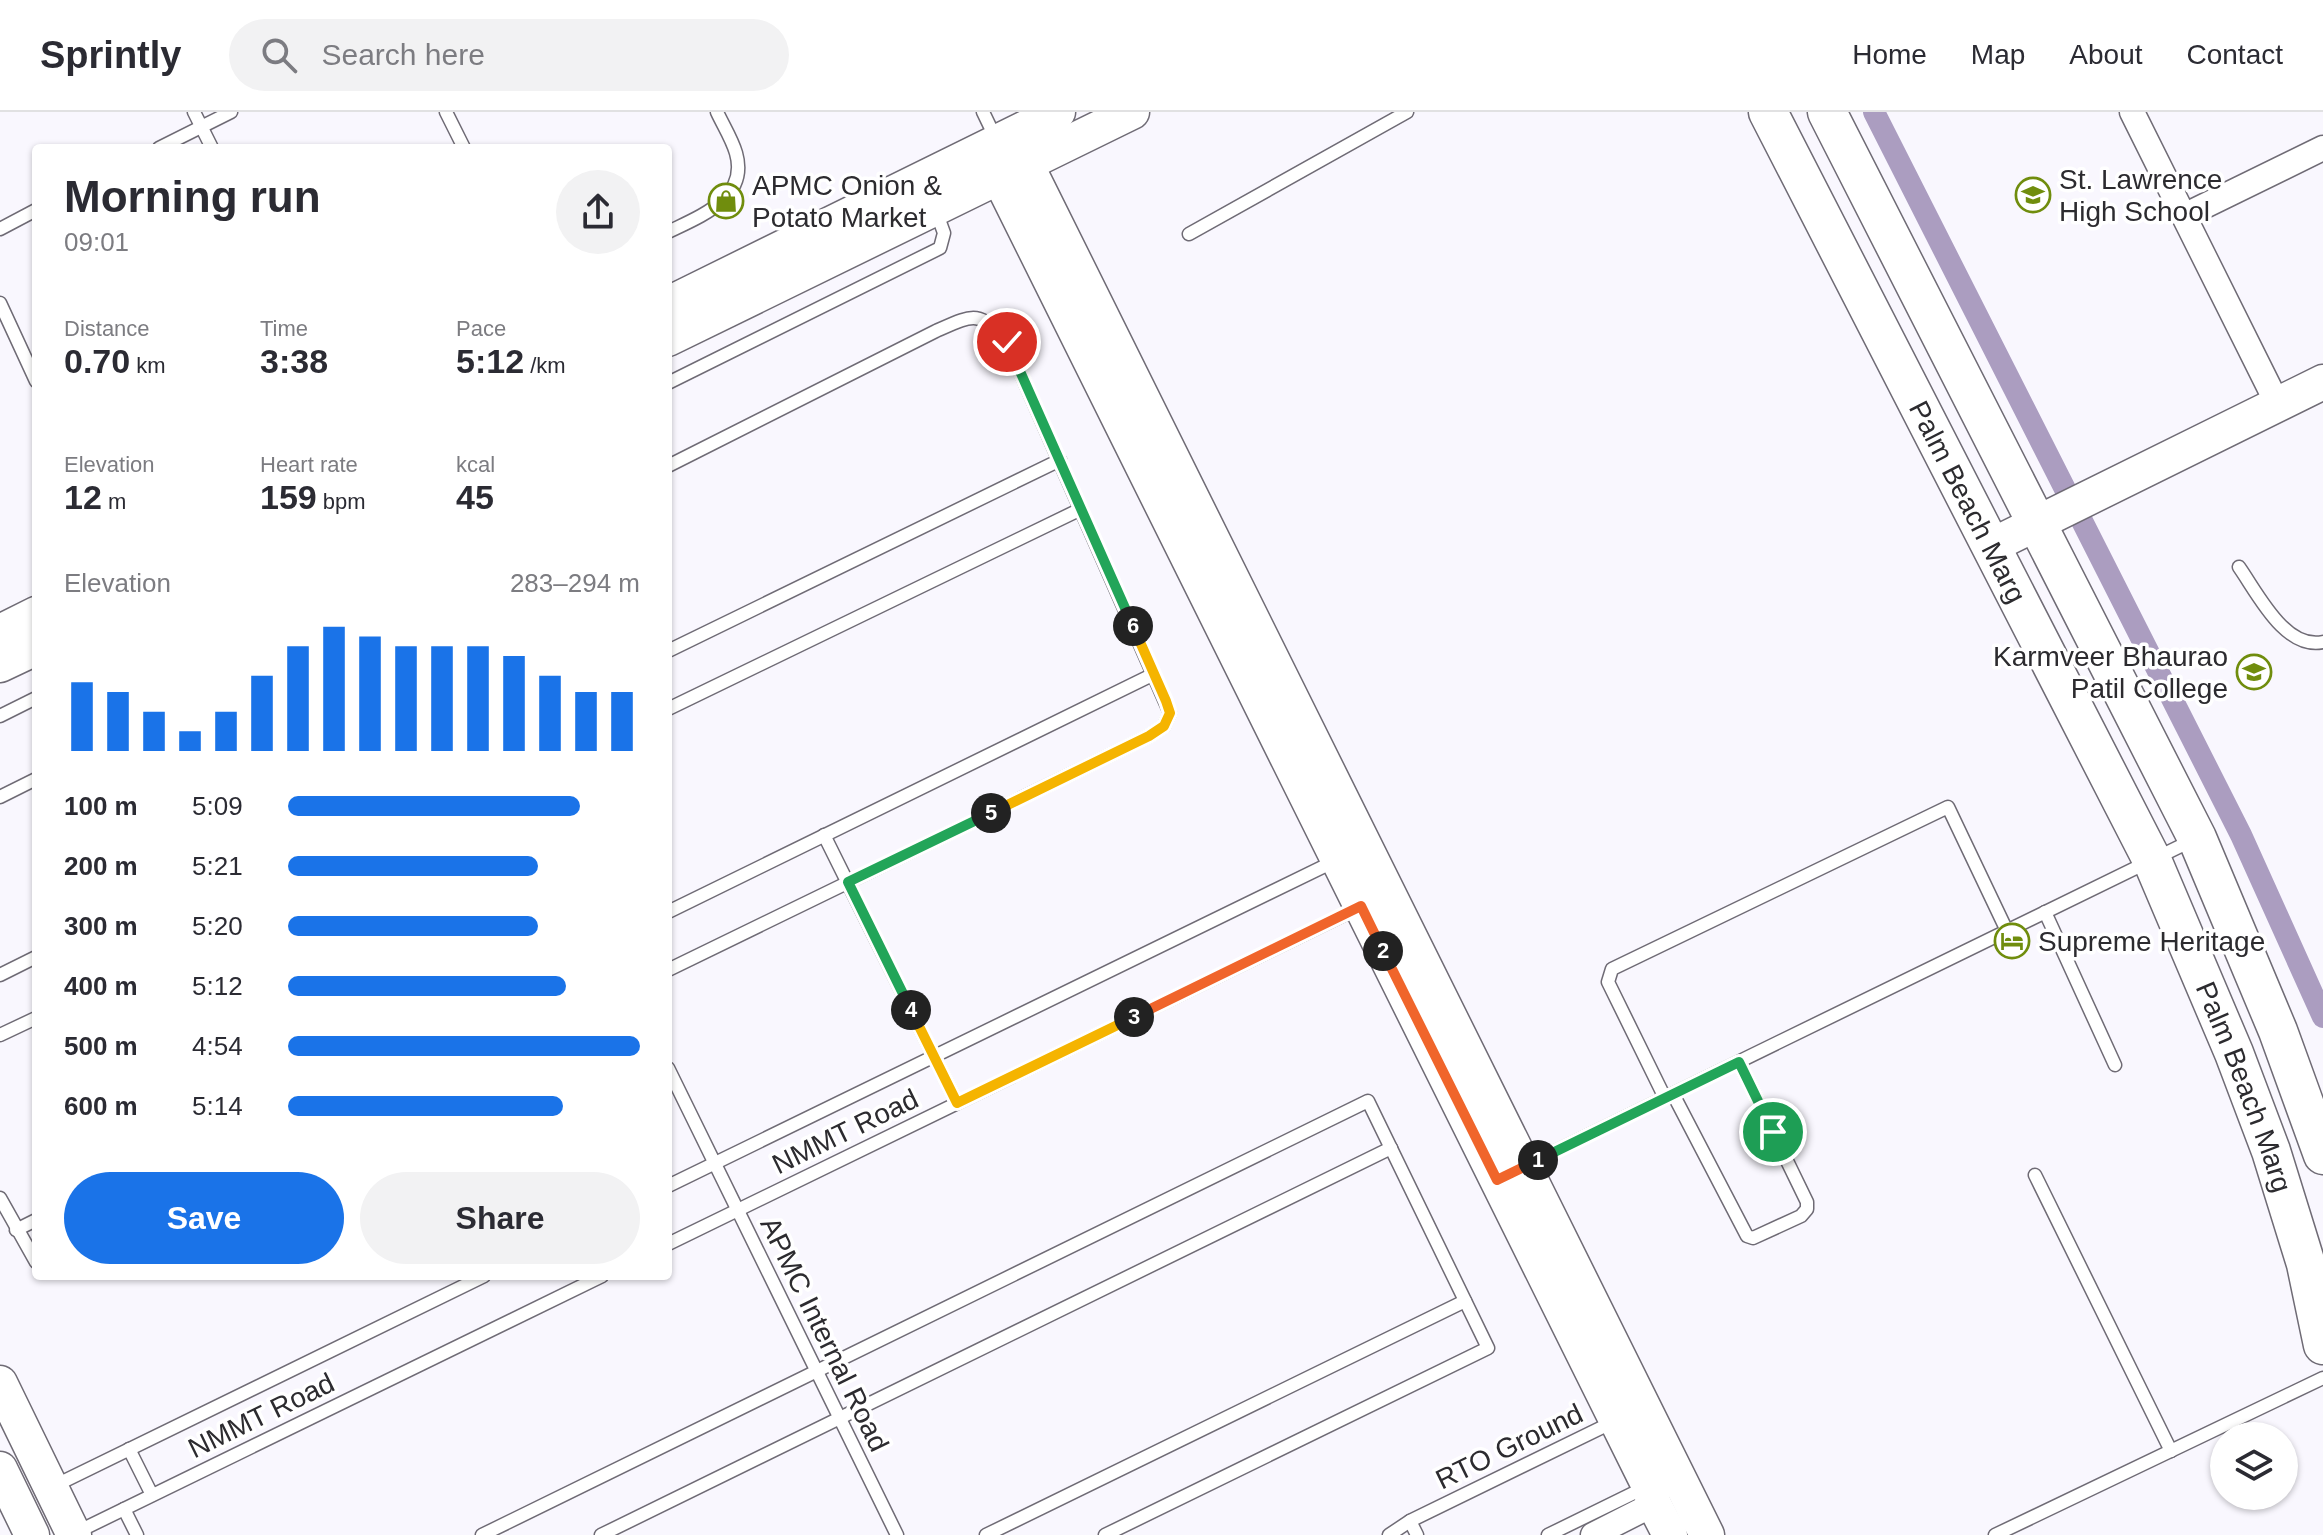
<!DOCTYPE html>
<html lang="en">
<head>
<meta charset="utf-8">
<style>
  :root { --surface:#fff; --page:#f2f2f3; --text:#2b2b33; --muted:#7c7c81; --line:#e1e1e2; --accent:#1a73e8 }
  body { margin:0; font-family:Arial,sans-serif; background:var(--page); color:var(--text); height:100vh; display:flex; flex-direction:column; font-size:30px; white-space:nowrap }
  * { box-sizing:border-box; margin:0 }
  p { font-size:26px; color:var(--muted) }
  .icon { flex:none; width:44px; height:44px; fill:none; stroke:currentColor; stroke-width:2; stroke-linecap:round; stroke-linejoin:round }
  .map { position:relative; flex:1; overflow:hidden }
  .drawer { position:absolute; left:32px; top:32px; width:640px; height:1136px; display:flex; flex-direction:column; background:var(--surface); border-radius:8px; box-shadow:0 2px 6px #0004 }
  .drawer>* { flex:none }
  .controls { position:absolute; left:2210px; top:1310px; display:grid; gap:16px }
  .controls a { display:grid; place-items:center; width:88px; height:88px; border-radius:50%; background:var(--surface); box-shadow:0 2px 6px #0004; font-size:40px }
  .pin { position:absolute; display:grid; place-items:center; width:68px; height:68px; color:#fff; margin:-34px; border:4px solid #fff; border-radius:50%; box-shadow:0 2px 8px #0007 }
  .km { position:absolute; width:40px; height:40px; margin:-20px; border-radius:50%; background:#222; color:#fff; font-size:22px; line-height:40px; text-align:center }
  .round { display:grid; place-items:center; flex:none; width:84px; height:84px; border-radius:42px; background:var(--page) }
  .overview { display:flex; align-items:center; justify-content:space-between; height:136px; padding:0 32px }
  h1 { font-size:44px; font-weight:800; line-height:60px }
  .stats { display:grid; grid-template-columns:repeat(3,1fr); gap:12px; height:136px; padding:8px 32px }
  .stats div { display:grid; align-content:center }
  .stats b { font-size:34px; font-weight:800 }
  .stats small { font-size:22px; font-weight:400 }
  .stats p { font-size:22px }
  .chart { height:224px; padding:16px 32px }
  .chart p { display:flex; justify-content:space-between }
  .chart svg { width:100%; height:144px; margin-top:8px; stroke:var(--accent); stroke-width:6 }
  .cta { display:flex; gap:16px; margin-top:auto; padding:16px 32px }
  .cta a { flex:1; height:92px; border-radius:48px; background:var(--accent); color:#fff; font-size:32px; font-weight:800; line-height:92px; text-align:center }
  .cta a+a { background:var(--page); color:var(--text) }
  ul { padding:0 32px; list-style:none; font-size:26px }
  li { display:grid; grid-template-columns:128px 96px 1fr; align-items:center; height:60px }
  li i { height:20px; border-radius:10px; background:var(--accent) }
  header { display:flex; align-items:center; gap:48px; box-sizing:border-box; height:112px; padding:0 40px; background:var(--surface); border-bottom:2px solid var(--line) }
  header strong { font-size:38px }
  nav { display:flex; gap:44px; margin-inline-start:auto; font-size:28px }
  .search { width:560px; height:72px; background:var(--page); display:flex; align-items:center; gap:20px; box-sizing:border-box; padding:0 28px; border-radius:44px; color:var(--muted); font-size:30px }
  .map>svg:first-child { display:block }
</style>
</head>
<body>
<header>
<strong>Sprintly</strong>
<div class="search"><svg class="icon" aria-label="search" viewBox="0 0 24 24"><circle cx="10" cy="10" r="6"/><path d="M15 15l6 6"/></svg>Search here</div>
<nav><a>Home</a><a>Map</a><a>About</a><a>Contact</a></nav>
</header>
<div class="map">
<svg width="2323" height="1423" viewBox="0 0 2323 1423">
  <rect width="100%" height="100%" fill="#f9f7fe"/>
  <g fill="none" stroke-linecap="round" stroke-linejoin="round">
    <g stroke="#ab9dc0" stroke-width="22">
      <path d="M1874 0 2065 377"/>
      <path d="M2082 409 2241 723 2323 905"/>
    </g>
    <g stroke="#6f6b75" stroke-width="15">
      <g id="lane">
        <path d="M194 0 212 36"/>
        <path d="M446 0 464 36"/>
        <path d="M983 0 996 27"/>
        <path d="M159 36 231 0"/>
        <path d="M0 117 36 98"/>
        <path d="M668 120C701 104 749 86 736 41 732 27 723 13 717 0"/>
        <path d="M1189 122 1407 0"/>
        <path d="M0 191 36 269"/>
        <path d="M668 271 940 136 944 121 936 99"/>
        <path d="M668 354 936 219C974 202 979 198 1007 230L1170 601 1164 614 1149 624 668 858"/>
        <path d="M2239 455C2258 482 2285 538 2323 530"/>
        <path d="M668 539 1060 348"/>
        <path d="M668 597 1081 397"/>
        <path d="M0 604 36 586"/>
        <path d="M0 685 36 667"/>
        <path d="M824 723 957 991"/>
        <path d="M668 800 1154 562"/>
        <path d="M2045 800 2115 953"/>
        <path d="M0 863 36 845"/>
        <path d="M0 923 36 906"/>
        <path d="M668 956 897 1423"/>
        <path d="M1673 982 1747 1124 1753 1126 1801 1104 1807 1097V1090L1739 950"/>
        <path d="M1665 986 1608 870 1612 857 1948 695 2007 819"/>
        <path d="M1525 1054 2195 727"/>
        <path d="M2035 1063 2171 1339"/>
        <path d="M668 1074 1337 748"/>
        <path d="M0 1086 36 1150"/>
        <path d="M16 1118 36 1108"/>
        <path d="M668 1132 1360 795"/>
        <path d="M129 1337 152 1383"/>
        <path d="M54 1374 484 1164"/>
        <path d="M124 1397 137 1423"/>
        <path d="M77 1420 602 1164"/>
        <path d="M482 1423 1368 989 1488 1236 1105 1423"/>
        <path d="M601 1423 1391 1036"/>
        <path d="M986 1423 1465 1189"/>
        <path d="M1389 1423 1410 1409"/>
        <path d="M1417 1423 1410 1409 1613 1310"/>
        <path d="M1548 1423 1646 1375"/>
        <path d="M1995 1423 2323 1266"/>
      </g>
    </g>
    <g stroke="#6f6b75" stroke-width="27">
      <g id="street">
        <path d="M2132 0 2278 293"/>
        <path d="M2184 104 2323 36"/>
        <path d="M1593 1423 1654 1392"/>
      </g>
    </g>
    <g stroke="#6f6b75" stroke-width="37">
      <g id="secondary">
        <path d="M998 30 1026 52 1707 1423"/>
        <path d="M998 30 999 65 1649 1374 1654 1392 1670 1423"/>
        <path d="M668 192 1058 0"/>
        <path d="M668 227 1132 0"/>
        <path d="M1991 434 2323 270"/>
        <path d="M0 520 36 502"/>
        <path d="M0 553 36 536"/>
        <path d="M0 1271 74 1423"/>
        <path d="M0 1357 32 1423"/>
      </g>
    </g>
    <g stroke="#6f6b75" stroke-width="41">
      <g id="primary">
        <path id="s1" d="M1768 0 2152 748 2234 941 2271 1039 2306 1152 2323 1233"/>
        <path d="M1827 0 2197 726 2278 919 2323 1043"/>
      </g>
    </g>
    <use href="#lane" stroke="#fff" stroke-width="12"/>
    <use href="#street" stroke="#fff" stroke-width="24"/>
    <use href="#secondary" stroke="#fff" stroke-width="34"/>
    <use href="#primary" stroke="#fff" stroke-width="38"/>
  </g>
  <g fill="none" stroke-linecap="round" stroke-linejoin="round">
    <g stroke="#fff" stroke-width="16">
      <path id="split-1" d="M1538 1048 1739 950 1773 1020"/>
    </g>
    <g stroke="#fff" stroke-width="16">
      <path id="split-2" d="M1383 839 1497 1068 1538 1048"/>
    </g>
    <g stroke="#fff" stroke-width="16">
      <path id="split-3" d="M1134 905 1361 794 1383 839"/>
    </g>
    <g stroke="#fff" stroke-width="16">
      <path id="split-4" d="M911 898 957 991 1134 905"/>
    </g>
    <g stroke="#fff" stroke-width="16">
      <path id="split-5" d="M911 898 848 770 991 701"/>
    </g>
    <g stroke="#fff" stroke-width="16">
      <path id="split-6" d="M991 701 1149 624 1164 614 1170 601 1166 589 1133 514"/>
    </g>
    <g stroke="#fff" stroke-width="16">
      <path id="split-7" d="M1007 230 1133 514"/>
    </g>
    <use href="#split-1" stroke="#22a559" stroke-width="10"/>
    <use href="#split-2" stroke="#f0652b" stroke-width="10"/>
    <use href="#split-3" stroke="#f0652b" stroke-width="10"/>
    <use href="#split-4" stroke="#f5b400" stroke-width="10"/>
    <use href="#split-5" stroke="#22a559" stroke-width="10"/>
    <use href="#split-6" stroke="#f5b400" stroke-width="10"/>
    <use href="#split-7" stroke="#22a559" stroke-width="10"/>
  </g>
  <defs>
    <g id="school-ring" transform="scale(1.8)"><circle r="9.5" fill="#fff" stroke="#708d0d" stroke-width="1.5"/><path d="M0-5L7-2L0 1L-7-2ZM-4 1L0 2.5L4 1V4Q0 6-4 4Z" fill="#708d0d"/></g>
    <g id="shop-ring" transform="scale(1.8)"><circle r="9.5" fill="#fff" stroke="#708d0d" stroke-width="1.5"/><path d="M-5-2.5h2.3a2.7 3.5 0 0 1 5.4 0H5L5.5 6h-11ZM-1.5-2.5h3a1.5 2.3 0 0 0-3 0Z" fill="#708d0d"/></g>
    <g id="university-ring" transform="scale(1.8)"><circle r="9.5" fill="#fff" stroke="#708d0d" stroke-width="1.5"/><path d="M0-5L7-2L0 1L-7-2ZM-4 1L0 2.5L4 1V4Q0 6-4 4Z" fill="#708d0d"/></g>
    <g id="hotel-ring" transform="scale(1.8)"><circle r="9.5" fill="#fff" stroke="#708d0d" stroke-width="1.5"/><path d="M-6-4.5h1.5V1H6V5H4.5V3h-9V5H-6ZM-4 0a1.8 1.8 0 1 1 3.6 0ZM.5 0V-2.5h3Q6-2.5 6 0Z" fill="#708d0d"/></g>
  </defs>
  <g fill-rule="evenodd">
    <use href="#school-ring" x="2033" y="83"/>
    <use href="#shop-ring" x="726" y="89"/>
    <use href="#university-ring" x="2254" y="560"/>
    <use href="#hotel-ring" x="2012" y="829"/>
  </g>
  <g text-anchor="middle" stroke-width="7" stroke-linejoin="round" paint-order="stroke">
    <g font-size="28" fill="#2c2b2f" stroke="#fff" text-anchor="start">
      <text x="2059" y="77">St. Lawrence<tspan x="2059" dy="32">High School</tspan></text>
      <text x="752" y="83">APMC Onion &amp;<tspan x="752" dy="32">Potato Market</tspan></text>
      <text x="2228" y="554" text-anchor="end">Karmveer Bhaurao<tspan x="2228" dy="32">Patil College</tspan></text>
      <text x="2038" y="839">Supreme Heritage</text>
    </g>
    <g font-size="28" fill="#2c2b2f" stroke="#fff">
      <text dy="10" stroke="none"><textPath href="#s1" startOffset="438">Palm Beach Marg</textPath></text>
      <text dy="10" stroke="none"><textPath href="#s1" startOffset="1086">Palm Beach Marg</textPath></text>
      <text transform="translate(845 1019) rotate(-26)" y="10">NMMT Road</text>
      <text transform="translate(825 1222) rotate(64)" y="10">APMC Internal Road</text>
      <text transform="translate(261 1303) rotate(-26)" y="10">NMMT Road</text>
      <text transform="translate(1509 1334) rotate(-26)" y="10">RTO Ground</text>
    </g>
  </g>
</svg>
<div class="controls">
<a><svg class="icon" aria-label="layers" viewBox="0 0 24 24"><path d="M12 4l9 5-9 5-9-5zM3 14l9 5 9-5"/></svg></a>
</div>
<div class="pin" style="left:1773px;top:1020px;background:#1e9e55"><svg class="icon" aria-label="arrive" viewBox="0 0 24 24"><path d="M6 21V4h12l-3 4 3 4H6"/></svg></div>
<div class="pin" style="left:1007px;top:230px;background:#d93025"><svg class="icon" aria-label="check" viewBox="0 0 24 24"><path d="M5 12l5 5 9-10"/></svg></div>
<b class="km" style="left:1538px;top:1048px">1</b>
<b class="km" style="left:1383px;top:839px">2</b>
<b class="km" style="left:1134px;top:905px">3</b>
<b class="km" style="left:911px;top:898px">4</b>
<b class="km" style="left:991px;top:701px">5</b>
<b class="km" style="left:1133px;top:514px">6</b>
<section class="drawer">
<div class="overview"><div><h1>Morning run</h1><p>09:01</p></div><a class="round"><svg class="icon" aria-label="share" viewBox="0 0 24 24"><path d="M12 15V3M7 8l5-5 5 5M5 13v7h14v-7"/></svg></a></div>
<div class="stats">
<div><p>Distance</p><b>0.70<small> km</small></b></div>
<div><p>Time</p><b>3:38</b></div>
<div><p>Pace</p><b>5:12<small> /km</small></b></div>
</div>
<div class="stats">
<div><p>Elevation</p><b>12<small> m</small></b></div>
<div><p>Heart rate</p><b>159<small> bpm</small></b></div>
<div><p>kcal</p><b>45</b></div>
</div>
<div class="chart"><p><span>Elevation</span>283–294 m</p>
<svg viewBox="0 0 160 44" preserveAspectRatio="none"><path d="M5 44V23M15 44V26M25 44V32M35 44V38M45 44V32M55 44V21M65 44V12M75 44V6M85 44V9M95 44V12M105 44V12M115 44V12M125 44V15M135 44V21M145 44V26M155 44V26"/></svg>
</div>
<ul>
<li><b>100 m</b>5:09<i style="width:83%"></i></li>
<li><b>200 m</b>5:21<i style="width:71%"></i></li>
<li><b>300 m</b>5:20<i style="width:71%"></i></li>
<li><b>400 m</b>5:12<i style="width:79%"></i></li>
<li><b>500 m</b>4:54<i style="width:100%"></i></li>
<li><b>600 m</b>5:14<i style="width:78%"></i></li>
</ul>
<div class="cta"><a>Save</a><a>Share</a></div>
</section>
</div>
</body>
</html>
